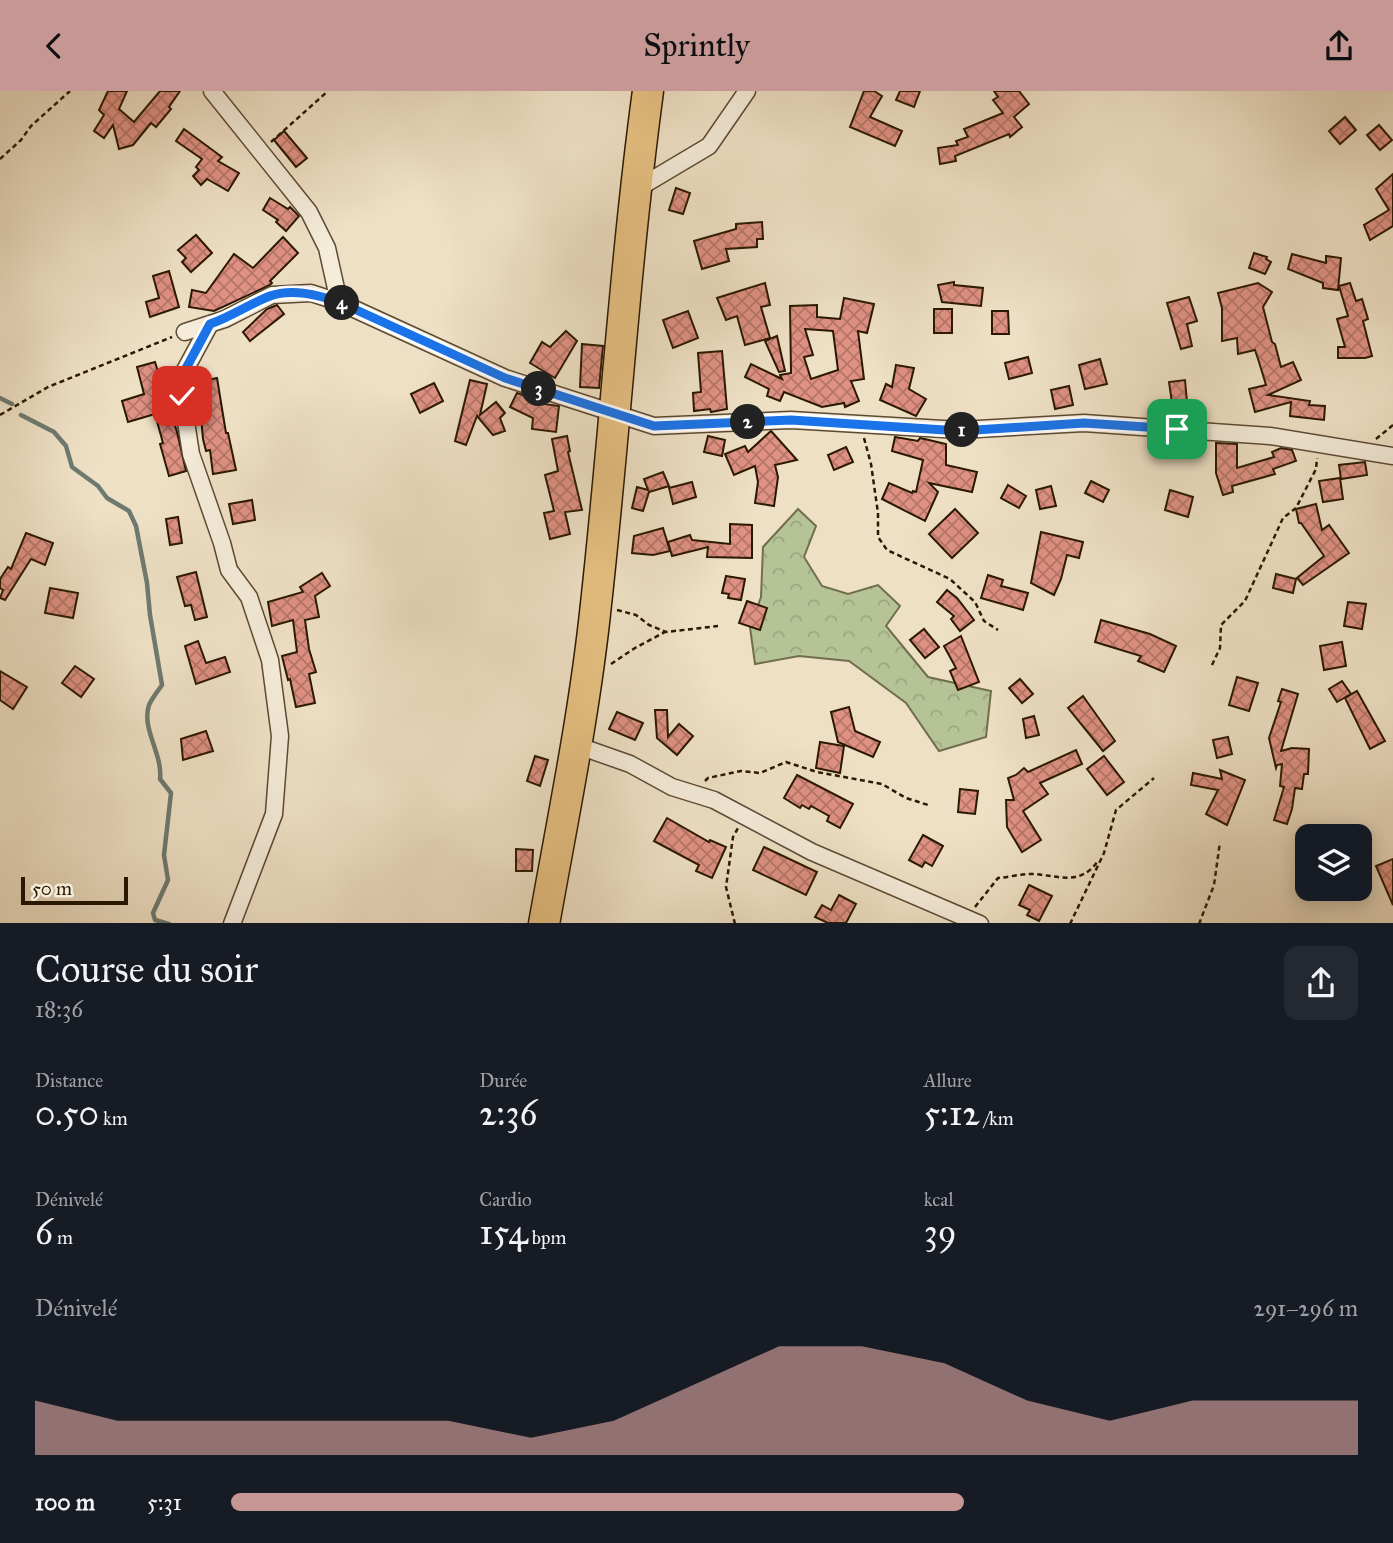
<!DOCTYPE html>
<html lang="fr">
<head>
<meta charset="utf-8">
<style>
  :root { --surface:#171b24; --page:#242831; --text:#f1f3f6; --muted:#9ea1a6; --accent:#c59692 }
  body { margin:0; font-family:"IM FELL Great Primer",serif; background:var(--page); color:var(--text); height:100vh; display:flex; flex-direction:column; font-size:26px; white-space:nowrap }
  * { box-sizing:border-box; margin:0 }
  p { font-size:23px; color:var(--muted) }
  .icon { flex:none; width:38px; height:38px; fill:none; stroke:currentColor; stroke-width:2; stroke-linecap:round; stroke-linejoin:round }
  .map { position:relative; height:832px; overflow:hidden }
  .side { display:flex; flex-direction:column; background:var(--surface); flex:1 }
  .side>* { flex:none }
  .fabs { position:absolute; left:1295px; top:733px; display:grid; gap:14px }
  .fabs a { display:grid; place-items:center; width:77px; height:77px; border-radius:14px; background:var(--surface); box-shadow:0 4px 18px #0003; font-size:35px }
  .scale { position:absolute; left:21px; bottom:18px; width:107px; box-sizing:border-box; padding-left:7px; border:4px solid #2b1801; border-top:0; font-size:19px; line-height:24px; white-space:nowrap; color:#2b1801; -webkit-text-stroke:5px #f4ebd9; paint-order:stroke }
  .pin { position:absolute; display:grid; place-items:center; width:60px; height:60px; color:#fff; margin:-30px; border-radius:14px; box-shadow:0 4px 10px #0006 }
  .km { position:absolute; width:35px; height:35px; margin:-18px; border-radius:50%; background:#222; color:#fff; font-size:19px; line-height:35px; text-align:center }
  .round { display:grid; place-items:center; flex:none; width:74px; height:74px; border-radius:14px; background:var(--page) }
  .headline { display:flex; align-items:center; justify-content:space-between; height:119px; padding:0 35px }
  h1 { font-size:38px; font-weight:600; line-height:52px }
  .figures { display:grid; grid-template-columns:repeat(3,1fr); gap:10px; height:119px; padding:7px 35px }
  .figures div { display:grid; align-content:center }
  .figures b { font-size:35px; font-weight:600 }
  .figures small { font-size:19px; font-weight:400 }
  .figures p { font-size:19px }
  .chart { height:196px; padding:14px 35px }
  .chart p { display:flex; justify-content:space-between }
  .chart svg { width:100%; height:126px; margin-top:7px; fill:var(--accent); opacity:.7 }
  ul { padding:0 35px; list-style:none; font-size:23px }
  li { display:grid; grid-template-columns:112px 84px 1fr; align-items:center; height:52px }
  li i { height:18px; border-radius:9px; background:var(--accent) }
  header { display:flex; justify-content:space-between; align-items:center; height:91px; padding:0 35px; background:var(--accent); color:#111; font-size:32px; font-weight:600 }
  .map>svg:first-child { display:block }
</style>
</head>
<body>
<header><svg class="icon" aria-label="back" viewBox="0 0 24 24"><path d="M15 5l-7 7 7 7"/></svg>Sprintly<svg class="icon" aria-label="share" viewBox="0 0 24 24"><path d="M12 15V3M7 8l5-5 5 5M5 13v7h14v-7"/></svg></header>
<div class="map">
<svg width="1393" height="833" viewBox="0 0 1393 833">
  <defs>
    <pattern id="forest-crowns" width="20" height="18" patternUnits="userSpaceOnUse" patternTransform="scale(1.75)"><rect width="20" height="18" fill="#b5c397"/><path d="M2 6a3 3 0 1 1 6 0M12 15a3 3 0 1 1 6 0" fill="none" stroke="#9ca780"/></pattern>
    <pattern id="building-cross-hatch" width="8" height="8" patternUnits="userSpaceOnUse" patternTransform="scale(1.75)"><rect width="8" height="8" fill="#df9183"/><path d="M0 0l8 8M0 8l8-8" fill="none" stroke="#b57569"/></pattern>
  </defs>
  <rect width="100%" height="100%" fill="#eee0c5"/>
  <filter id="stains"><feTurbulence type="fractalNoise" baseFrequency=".00286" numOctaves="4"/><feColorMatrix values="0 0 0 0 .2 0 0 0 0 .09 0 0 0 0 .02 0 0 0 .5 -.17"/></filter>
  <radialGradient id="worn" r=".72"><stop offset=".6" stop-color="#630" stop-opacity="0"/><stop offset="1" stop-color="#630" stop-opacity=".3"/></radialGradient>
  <path fill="url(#forest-crowns)" stroke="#706e4c" stroke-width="2" d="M798 418 816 435 804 466 822 495 848 503 878 494 900 515 886 535 928 586 991 600 986 646 939 660 906 612 849 570 799 565 755 573 750 536 761 506 763 456Z"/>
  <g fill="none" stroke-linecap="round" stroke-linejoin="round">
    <g stroke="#6e7a70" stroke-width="4.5">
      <path d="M0 307 12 313"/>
      <path d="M21 324 54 341 66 355 72 376 98 395 107 407 129 420 136 435 147 492 150 524 162 594C158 600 152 607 149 614 141 638 163 663 160 688L171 702 164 764 168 789 153 822 155 829 169 833"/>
    </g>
  </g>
  <g fill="url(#building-cross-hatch)" stroke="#2b1801" stroke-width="2" fill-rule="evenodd">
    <path d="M108 0H127L119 18 134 31 160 0H180L169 16 171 18 156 36 151 32 133 54 119 58 113 34 104 47 94 40 104 24 99 19Z"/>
    <path d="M864 0H874L882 5 870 26 902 40 895 55 850 36Z"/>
    <path d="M900 0H920L914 16 896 9Z"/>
    <path d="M994 0H1019L1029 13 1014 26 1022 36 1010 46 1009 43 955 65 956 70 940 73 938 57 958 54 956 50 968 46 964 38 1003 22 993 9 998 6Z"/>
    <path d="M1345 26 1356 39 1340 53 1329 40Z"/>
    <path d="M1379 34 1392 49 1380 59 1367 44Z"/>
    <path d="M184 38 222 66 218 70 239 82 228 100 207 88 201 94 193 85 199 79 196 76 202 68 176 50Z"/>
    <path d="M284 40 307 67 296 76 274 49Z"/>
    <path d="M1393 83V135L1370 149 1364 134 1389 119 1376 98Z"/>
    <path d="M676 97 690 102 683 123 669 119Z"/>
    <path d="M270 107 288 118 290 116 299 125 286 140 276 131 278 129 263 119Z"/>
    <path d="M762 131 763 148H757V156L726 158 729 170 702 178 694 150 736 138V133Z"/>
    <path d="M196 144 212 162 191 181 182 171 186 167 178 159Z"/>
    <path d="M283 146 298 162 270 190 272 192 270 194 214 220 189 216 192 199 206 202 234 163 253 177Z"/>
    <path d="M1254 162 1267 166 1266 168 1271 171 1265 183 1249 177Z"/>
    <path d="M1292 163 1326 172V165L1341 167 1338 199 1323 197V192L1288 178Z"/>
    <path d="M169 180 179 216 150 226 146 211 159 207 153 185Z"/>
    <path d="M954 191V194L983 197 981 215 942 211 938 194Z"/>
    <path d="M765 192 770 214 761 216 770 247 745 254 737 225 726 229 717 207Z"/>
    <path d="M1258 192 1272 201 1263 216 1272 251 1275 253 1281 276 1293 271 1301 289 1268 304 1310 310 1309 314 1325 315 1324 329 1290 325 1291 311 1255 321 1249 298 1266 294 1259 271 1255 259 1238 263 1237 247 1222 250V217L1218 202Z"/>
    <path d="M1350 192 1356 210 1362 208 1368 228 1363 230 1372 265 1365 267H1338V256H1345L1337 228 1348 225 1339 195Z"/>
    <path d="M1189 206 1197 230 1187 233 1192 255 1181 258 1167 212Z"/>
    <path d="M844 207 874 213 867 242 858 240 864 288 851 290 859 310 845 316 844 312 822 316 784 301 780 310 767 305 769 298 745 286 751 273 782 288 780 284 791 282 790 215 817 214V226L840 228ZM805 238 833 240 838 279 811 288 804 266 813 264Z"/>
    <path d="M277 214 284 223 250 250 243 241 267 218Z"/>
    <rect x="934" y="218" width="18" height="24"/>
    <path d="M688 220 698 247 673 257 663 229Z"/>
    <path d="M992 220H1008L1009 243H992Z"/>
    <path d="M566 240 577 250 555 287 530 272 542 251 550 256Z"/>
    <path d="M777 245 785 280 779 281 765 250Z"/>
    <path d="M582 253 603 255 599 297 580 296Z"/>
    <path d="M722 260 727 318 711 321 710 318 694 320 693 302 701 301 698 262Z"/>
    <path d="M1028 266 1032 282 1009 288 1005 272Z"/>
    <path d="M1100 268 1107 293 1085 298 1079 274Z"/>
    <path d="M155 271 177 341 186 380 169 385 160 353 163 352 155 323 128 331 122 310 144 303 137 276Z"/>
    <path d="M896 274 914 277 909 298 926 308 916 325 880 309 886 293 892 296Z"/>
    <path d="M217 287 226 342H228L236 379 213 383 210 359 206 360 203 348 200 314 194 292Z"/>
    <path d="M470 289 487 293 480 324 496 311 505 322 500 327 505 340 493 344 477 325 466 354 455 350Z"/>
    <path d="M1185 289 1187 311 1172 312 1169 291Z"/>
    <path d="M434 292 443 310 420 322 411 303Z"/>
    <path d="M1069 295 1073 314 1055 318 1051 299Z"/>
    <path d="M517 302 532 307 530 311 559 315 556 341 532 338 533 327 510 316Z"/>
    <path d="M771 340 797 369 775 374 778 386 774 415 755 412 758 391 755 375 734 384 725 363 745 355 748 361Z"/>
    <path d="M567 345 570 360 568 361 582 419 565 421 570 443 550 448 544 422 554 420 545 384 558 380 552 348Z"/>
    <path d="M708 345 725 349 722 365 704 361Z"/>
    <path d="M895 346 918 350 920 347 946 353V374L977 381 972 401 929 392 938 401 925 430 882 408 889 392 912 402 913 400 916 401 923 369 892 360Z"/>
    <path d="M1216 352 1237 353V377L1274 366 1272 361 1281 357 1292 359 1296 370 1273 378 1275 383 1232 395 1233 401 1223 404 1216 382Z"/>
    <path d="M846 356 853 371 834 379 828 364Z"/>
    <path d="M1365 371 1367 384 1341 388 1339 374Z"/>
    <path d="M663 381 669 395 649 401 643 420 632 417 637 396 648 399 644 388Z"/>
    <path d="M1340 387 1343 408 1323 411 1319 390Z"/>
    <path d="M1091 390 1109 399 1103 411 1085 402Z"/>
    <path d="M692 391 696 406 673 413 669 397Z"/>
    <path d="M1008 394 1026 405 1019 417 1001 407Z"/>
    <path d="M1051 395 1056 415 1040 418 1036 399Z"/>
    <path d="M1170 399 1193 406 1188 426 1165 419Z"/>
    <path d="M252 409 255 429 233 433 229 413Z"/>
    <path d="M1316 413 1322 439 1329 434 1349 462 1303 494 1297 487 1324 465 1301 432H1299L1296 418Z"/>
    <path d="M955 418 978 442 952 467 929 443Z"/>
    <path d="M178 426 182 452 170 454 166 428Z"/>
    <path d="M730 433 752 434V467L707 466 708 456 672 465 668 451 690 444 692 449 730 453Z"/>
    <path d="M663 437 670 460 653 464 632 462 634 445Z"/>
    <path d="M1041 441 1083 451 1079 467 1067 464 1061 488 1054 504 1031 492Z"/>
    <path d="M26 442 53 452 45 474 31 468 5 509 0 507 3 499 0 497V488L8 476 11 478Z"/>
    <path d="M196 481 207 526 195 529 191 514 185 515 177 486Z"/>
    <path d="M322 482 330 495 315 505 319 526 305 529 309 558 316 581 309 583 315 612 296 616 290 588 288 589 282 565 297 561 293 529 272 535 268 511 303 501 300 496Z"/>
    <path d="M1276 483 1296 488 1293 502 1273 497Z"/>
    <path d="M988 484 1003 489 1001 495 1028 502 1023 519 981 507Z"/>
    <path d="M726 485 745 488 741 509 728 507 729 503 722 502Z"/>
    <path d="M50 497 78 502 73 527 45 522Z"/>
    <path d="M947 499 957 507 974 529 960 540 951 528 954 525 937 511Z"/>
    <path d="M747 510 767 517 760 539 739 532Z"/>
    <path d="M1348 511 1366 513 1362 538 1344 535Z"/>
    <path d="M1101 529 1150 543 1176 555 1164 581 1138 570 1141 565 1095 551Z"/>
    <path d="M924 538 939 556 925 567 910 549Z"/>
    <path d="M961 545 979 591 958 599 950 580 956 577 944 555Z"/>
    <path d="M198 550 206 572 225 566 230 581 196 593 185 555Z"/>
    <path d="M1342 551 1346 575 1324 579 1320 555Z"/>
    <path d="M75 575 94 588 81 606 62 592Z"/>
    <path d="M0 580 27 596 13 618 0 609Z"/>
    <path d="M1237 586 1258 592 1249 620 1229 614Z"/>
    <path d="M1020 588 1033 603 1022 612 1009 597Z"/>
    <path d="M1342 590 1351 603 1337 611 1329 598Z"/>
    <path d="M1282 598 1298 603 1281 660 1292 657 1309 658 1308 683H1304L1302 698 1295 697 1292 718 1287 733 1274 729 1284 696 1280 695 1282 673 1277 674 1276 677 1269 647 1281 611 1278 610Z"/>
    <path d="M1357 600 1385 650 1370 658 1345 607Z"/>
    <path d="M1083 605 1115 650 1103 660 1068 617Z"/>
    <path d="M849 616 855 640 880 651 873 666 838 651 831 621Z"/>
    <path d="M655 619H667L668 646 679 633 693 645 677 664 657 647Z"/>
    <path d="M617 621 643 632 635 649 609 638Z"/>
    <path d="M1034 625 1039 644 1026 647 1023 628Z"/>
    <path d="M206 640 213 660 183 669 181 648Z"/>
    <path d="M1228 646 1232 663 1217 667 1213 649Z"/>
    <path d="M820 651 844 655 840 682 816 677Z"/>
    <path d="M1076 659 1082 673 1040 692 1048 703 1023 720 1041 749 1022 761 1007 736 1006 709H1014L1008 687 1016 684 1024 677 1028 681Z"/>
    <path d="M535 665 548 669 540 695 527 690Z"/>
    <path d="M1104 665 1124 691 1107 704 1087 678Z"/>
    <path d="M1220 679 1245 689 1227 734 1206 723 1218 699 1191 694 1193 682 1222 688Z"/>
    <path d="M797 684 853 713 840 737 827 730 829 725 811 715 809 718 802 714 800 717 784 707Z"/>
    <path d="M960 698 978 700 975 723 958 721Z"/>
    <path d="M667 727 709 751 710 749 726 756 712 787 696 780 699 774 654 750Z"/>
    <path d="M923 744 943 755 932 775 925 771 922 776 909 769Z"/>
    <path d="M764 756 817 781 806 804 753 779Z"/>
    <path d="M516 758 533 759 532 780H516Z"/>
    <path d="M1393 768V814L1376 775Z"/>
    <path d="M1029 794 1052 805 1039 830 1027 824 1030 819 1019 814Z"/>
    <path d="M839 804 856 813 846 832H828L815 826 822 814 831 819Z"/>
  </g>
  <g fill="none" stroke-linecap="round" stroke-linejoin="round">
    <g stroke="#5c4a32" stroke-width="19">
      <g id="street">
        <path d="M212 0 309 121 327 157 339 211"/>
        <path d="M635 99 709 55 747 0"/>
        <path d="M210 233 184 281 182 305 191 363 222 452 229 479 249 506 270 569 280 645 274 723 232 833"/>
        <path d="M185 241 225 228 272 204 311 202 339 211 505 287 654 335 791 329 960 339 1084 332 1270 345 1393 365"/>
        <path d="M576 654 630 673 672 696 714 709 812 761 980 833"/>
      </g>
    </g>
    <g stroke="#2b1801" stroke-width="33">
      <path id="highway" d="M544 833C563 726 585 620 596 513 615 342 625 170 648 0"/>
    </g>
    <g stroke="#2b1801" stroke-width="2.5" stroke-dasharray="5 3.5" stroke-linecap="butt">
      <path d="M271 51 328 0"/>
      <path d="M0 68 21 49 31 35 70 0"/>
      <path d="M0 324 48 296 172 246"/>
      <path d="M864 347 871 373 878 422V446L887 459 950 488 975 511 984 530 998 539"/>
      <path d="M1376 348 1393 334"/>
      <path d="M617 519 636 524 649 534 666 541 718 535"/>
      <path d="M611 573 635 557 665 541"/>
      <path d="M1212 574 1220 557 1221 534 1245 510 1283 427 1296 417 1316 378 1317 367"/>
      <path d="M705 690 708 687 741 680 760 682 786 671 817 681 882 693 906 707 928 714"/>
      <path d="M975 816 998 787C1009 786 1021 783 1032 783 1057 784 1080 796 1098 770"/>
      <path d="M735 833 726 796 733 746 738 737"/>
      <path d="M1070 833 1104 762 1116 719 1154 687"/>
      <path d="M1199 833 1214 794 1220 751"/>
    </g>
    <use href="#street" stroke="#f4ebd9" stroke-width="16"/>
    <use href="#highway" stroke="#e7c082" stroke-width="30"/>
  </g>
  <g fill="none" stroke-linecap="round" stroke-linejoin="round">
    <g stroke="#fff" stroke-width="14">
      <path id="route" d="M182 305 184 281 210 233C231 226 249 213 270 205 292 197 318 204 339 211L505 287 654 335 791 329 960 340 1084 332 1177 338"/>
    </g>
    <use href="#route" stroke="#1a73e8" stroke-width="9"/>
  </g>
  <rect width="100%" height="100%" filter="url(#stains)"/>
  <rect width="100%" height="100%" fill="url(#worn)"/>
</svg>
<div class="fabs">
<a><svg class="icon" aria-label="layers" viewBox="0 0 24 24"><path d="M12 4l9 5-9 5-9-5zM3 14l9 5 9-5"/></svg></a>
</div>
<div class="scale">50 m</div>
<div class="pin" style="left:1177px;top:338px;background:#1e9e55"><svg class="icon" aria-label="arrive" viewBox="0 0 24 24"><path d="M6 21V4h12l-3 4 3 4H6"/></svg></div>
<div class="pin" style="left:182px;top:305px;background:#d93025"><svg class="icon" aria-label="check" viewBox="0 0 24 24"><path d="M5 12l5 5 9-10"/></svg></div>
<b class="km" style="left:962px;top:339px">1</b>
<b class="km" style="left:748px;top:331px">2</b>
<b class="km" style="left:539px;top:298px">3</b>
<b class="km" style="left:342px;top:212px">4</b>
</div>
<section class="side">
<div class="headline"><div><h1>Course du soir</h1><p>18:36</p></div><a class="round"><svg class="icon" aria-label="share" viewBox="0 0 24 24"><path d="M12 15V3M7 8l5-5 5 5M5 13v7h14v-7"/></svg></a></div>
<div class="figures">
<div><p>Distance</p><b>0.50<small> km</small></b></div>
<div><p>Durée</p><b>2:36</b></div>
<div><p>Allure</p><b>5:12<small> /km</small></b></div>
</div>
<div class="figures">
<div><p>Dénivelé</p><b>6<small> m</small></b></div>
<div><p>Cardio</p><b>154<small> bpm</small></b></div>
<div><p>kcal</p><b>39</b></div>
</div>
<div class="chart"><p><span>Dénivelé</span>291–296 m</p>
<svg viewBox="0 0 160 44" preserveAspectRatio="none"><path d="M0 44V25L10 32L20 32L30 32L40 32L50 32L60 38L70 32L80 19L90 6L100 6L110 12L120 25L130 32L140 25L150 25L160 25V44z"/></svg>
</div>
<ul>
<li><b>100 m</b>5:31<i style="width:65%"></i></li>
</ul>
</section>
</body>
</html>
